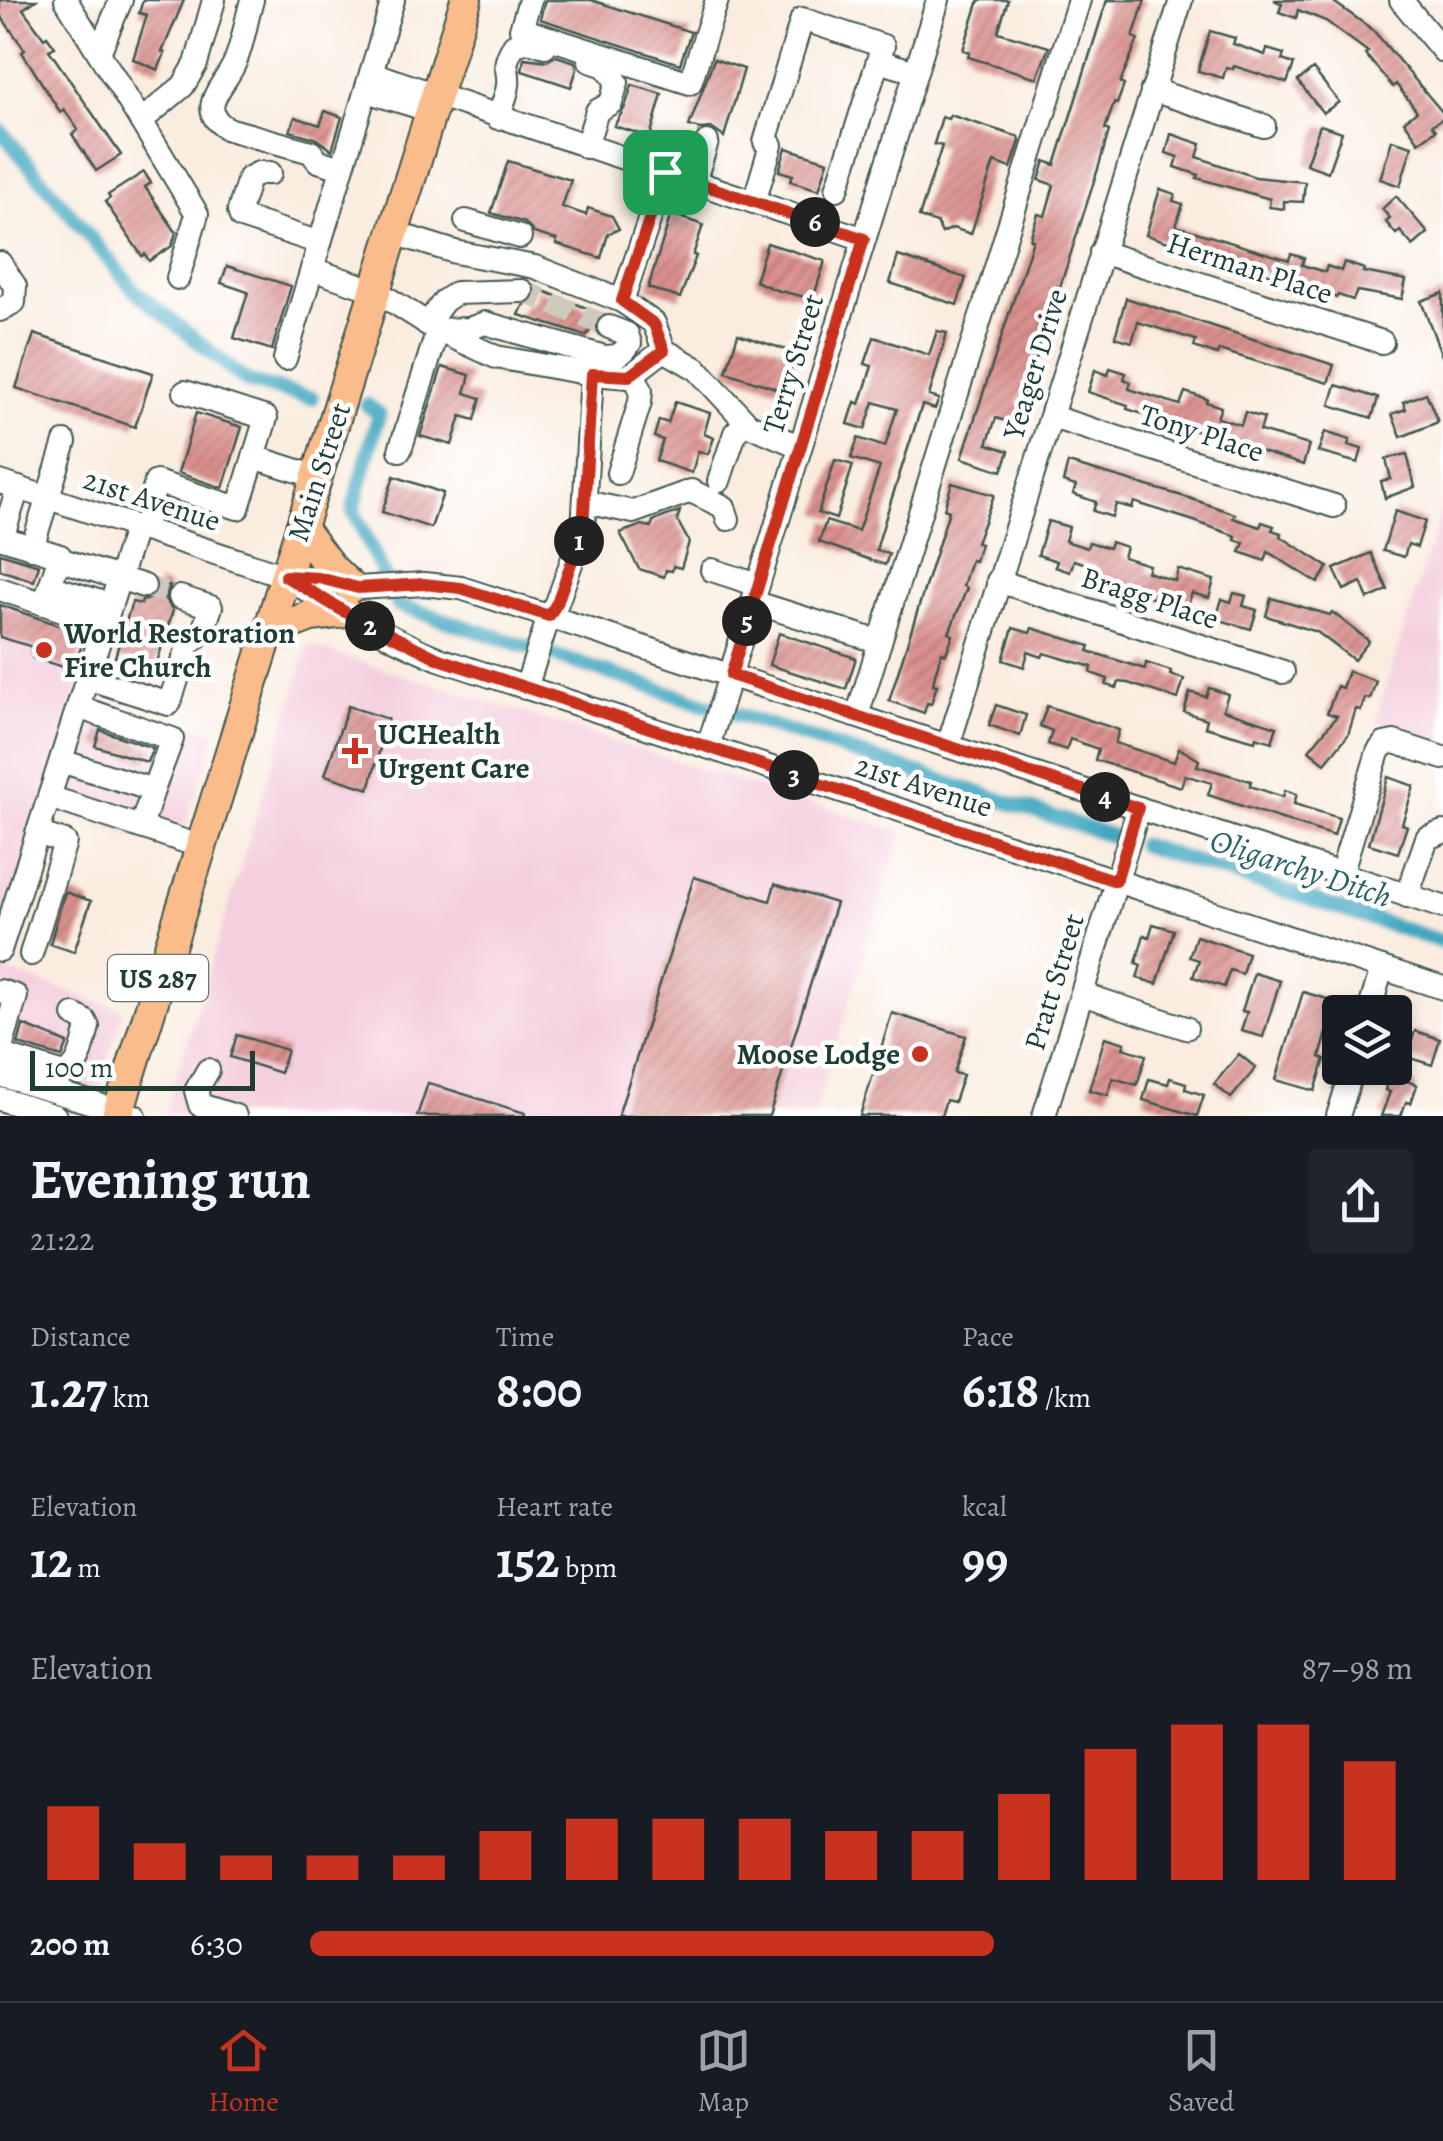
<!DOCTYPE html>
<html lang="en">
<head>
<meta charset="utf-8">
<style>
  :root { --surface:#171b24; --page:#20242c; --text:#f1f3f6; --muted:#9ea1a6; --line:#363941; --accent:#c8321e }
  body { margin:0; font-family:Alegreya,serif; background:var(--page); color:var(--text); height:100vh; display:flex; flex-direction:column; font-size:38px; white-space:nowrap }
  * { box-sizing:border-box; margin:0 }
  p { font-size:32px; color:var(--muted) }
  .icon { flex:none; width:55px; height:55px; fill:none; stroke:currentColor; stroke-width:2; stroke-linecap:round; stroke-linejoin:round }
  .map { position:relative; height:1116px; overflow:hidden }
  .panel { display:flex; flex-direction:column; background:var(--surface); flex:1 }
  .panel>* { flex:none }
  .tools { position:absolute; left:1322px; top:995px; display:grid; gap:20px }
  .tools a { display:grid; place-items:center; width:90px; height:90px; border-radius:10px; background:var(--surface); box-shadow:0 5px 15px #0003; font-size:50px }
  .scale { position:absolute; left:30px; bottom:25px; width:225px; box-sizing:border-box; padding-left:10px; border:5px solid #1f3d34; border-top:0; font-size:28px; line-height:35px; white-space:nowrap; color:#1f3d34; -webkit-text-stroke:8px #fff; paint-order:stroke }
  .pin { position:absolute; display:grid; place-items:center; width:85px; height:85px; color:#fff; margin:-42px; border-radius:20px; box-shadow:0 5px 15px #0006 }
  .km { position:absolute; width:50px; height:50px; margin:-25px; border-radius:50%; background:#222; color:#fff; font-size:28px; line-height:50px; text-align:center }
  .round { display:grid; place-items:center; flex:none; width:105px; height:105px; border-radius:10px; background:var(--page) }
  .head { display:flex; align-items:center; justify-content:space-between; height:170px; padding:0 30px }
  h1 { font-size:55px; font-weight:700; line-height:75px }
  .metrics { display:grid; grid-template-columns:repeat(3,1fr); gap:15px; height:170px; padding:10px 30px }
  .metrics div { display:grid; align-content:center }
  .metrics b { font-size:50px; font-weight:700 }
  .metrics small { font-size:28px; font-weight:400 }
  .metrics p { font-size:28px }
  .chart { height:280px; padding:20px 30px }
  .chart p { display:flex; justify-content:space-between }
  .chart svg { width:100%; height:180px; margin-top:10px; stroke:var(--accent); stroke-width:6 }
  ul { padding:0 30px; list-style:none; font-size:32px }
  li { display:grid; grid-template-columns:160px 120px 1fr; align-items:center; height:75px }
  li i { height:25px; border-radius:12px; background:var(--accent) }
  .menu { display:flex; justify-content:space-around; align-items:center; height:140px; border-top:2px solid var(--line); background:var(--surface); font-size:28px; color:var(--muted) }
  .menu a { display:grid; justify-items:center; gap:5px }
  .menu .on { color:var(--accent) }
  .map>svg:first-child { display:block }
</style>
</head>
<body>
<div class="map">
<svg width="1443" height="1116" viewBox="0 0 1443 1116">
  <defs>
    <pattern id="building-hatch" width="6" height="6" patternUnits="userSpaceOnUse" patternTransform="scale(2.5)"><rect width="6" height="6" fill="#db918e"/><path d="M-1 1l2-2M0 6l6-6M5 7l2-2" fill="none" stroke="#b17875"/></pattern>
  </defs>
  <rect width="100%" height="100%" fill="#fff"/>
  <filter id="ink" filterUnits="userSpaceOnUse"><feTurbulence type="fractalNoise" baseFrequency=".01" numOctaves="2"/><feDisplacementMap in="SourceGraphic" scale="20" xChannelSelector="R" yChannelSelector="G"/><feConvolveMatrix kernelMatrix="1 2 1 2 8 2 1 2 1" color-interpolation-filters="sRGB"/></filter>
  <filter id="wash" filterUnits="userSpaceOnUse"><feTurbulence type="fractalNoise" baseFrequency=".0048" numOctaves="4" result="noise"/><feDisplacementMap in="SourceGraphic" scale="40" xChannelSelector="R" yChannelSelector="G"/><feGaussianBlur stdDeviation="2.25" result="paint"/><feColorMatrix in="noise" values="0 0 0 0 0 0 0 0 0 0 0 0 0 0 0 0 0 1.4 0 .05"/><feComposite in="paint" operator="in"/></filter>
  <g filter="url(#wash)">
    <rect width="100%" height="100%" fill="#faecde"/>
    <g fill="#f4cfde">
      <path d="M1443 504V743L1375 721Z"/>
      <path d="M0 574 102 611 74 694 216 732 177 851 56 810 6 971 123 1010 90 1116H0Z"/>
      <path d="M309 645 902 832 814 1116H164Z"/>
    </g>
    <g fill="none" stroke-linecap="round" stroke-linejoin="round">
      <g stroke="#41a7c1" stroke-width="15">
        <path d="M0 130 136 292 248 382 312 398"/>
        <path d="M367 405 379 414 353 510 398 605 1112 836"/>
        <path d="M1142 845 1443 942"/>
      </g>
    </g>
    <g id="blocks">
      <g fill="url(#building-hatch)">
        <path d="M0 0H36L23 9 44 38 47 36 55 47 49 50 121 155 96 171 72 134 78 130 64 109 60 112 22 52 25 50 0 15Z"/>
        <path d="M143 0H184L162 52 165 53 158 70 133 59 147 15 139 13Z"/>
        <path d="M545 0H591L691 32 680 64 540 19Z"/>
        <path d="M979 0H1008L998 32 1049 47 1037 78 968 57 970 52 963 50Z"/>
        <path d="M1107 0H1145L1133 37 1138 39 1120 83 1124 85 1117 104 1114 103 1105 129 1109 131 1098 169 1060 287 1057 286 1047 333 1042 331 1032 379 1028 377 1019 404 1023 405 1016 424 996 418 987 444 1009 451 1002 471 962 458 1033 240 1030 239 1038 214 1045 216 1054 185 1039 180 1045 161 1055 165Z"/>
        <path d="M1274 0H1331L1373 30 1443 113V118L1432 125 1436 130 1419 142 1404 121 1417 111 1396 84 1393 87 1365 54 1368 52 1326 21 1298 10 1296 18 1279 12 1282 4Z"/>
        <path d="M1210 31 1235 38 1233 44 1265 55 1267 49 1284 54 1282 60 1294 64 1287 83 1234 66 1233 69 1226 67 1223 78 1198 71Z"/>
        <path d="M556 56 575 62 577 69 571 87 522 71 524 58 547 61Z"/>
        <path d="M714 59 744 69 724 137 711 128 700 129 689 126Z"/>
        <path d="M1313 69 1339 102 1323 113 1298 81Z"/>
        <path d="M632 85 662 94 650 137 614 126 625 107Z"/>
        <path d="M325 111 342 117 332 150 315 138 290 131 295 117 320 125Z"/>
        <path d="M950 115 1019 137 1020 141 1011 168 994 162 971 234 953 228 942 233 937 223 919 217 942 146 934 144 942 117 948 119Z"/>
        <path d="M1320 125 1342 132 1328 172 1306 164Z"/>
        <path d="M1171 134 1201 144 1197 157 1255 177 1305 182 1303 202 1284 201V209L1269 207 1270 199 1197 178 1199 175 1175 167 1178 157 1166 153Z"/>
        <path d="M1392 140 1412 146 1400 186 1380 179Z"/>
        <path d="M786 148 828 161 819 190 790 181 793 175 779 171Z"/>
        <path d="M508 161 571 180 562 207 586 215 588 208 612 216 619 229 608 234 601 258 556 244 557 240 534 233 525 223 491 213Z"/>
        <path d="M144 172 151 183 145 187 176 232 172 246 149 261 145 254 142 256 105 202 110 198 108 195Z"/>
        <path d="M1160 189 1175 194 1173 201 1183 204 1176 226 1289 260 1291 254 1304 258 1302 265 1325 272 1327 266 1341 271 1344 262 1364 269 1363 272 1406 280 1402 299 1357 291 1353 300 1338 295 1336 298 1319 290 1146 235Z"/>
        <path d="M1396 196 1428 233 1413 246 1400 231 1396 234 1386 222 1390 218 1382 209Z"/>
        <path d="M671 214 703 225 693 255 696 256 680 298 648 288Z"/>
        <path d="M767 243 825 261 813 299 776 290 755 281Z"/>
        <path d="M898 256 966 278 957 305 890 283Z"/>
        <path d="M227 266 291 286 272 350 234 338 248 292 221 283Z"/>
        <path d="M536 288 602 314 586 336 519 315 523 306 535 299Z"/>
        <path d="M1443 293V356H1442L1421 301Z"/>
        <path d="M1126 298 1334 365 1328 383 1219 350 1217 355 1194 347 1196 340 1138 322 1132 342 1115 337Z"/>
        <path d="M937 331 947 333 929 396 939 399 935 409 922 405 888 510 876 550 889 554 885 565 819 542 826 521 858 531 880 467 851 458 858 438 885 447 897 409 874 402 865 429 848 424 855 402 860 404 872 366 865 364 874 337 929 355Z"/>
        <path d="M34 334 153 373 135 427 16 388Z"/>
        <path d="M738 334 796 353 784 391 726 372Z"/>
        <path d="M442 367 470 375 465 393 481 398 475 420 461 416 452 445 420 436Z"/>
        <path d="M1110 368 1126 373 1124 379 1131 382 1129 389 1180 405 1185 392 1207 399 1206 402 1221 407 1217 418 1241 425 1245 412 1264 418 1260 431 1309 445 1303 465 1127 409 1128 405 1088 392 1095 370 1108 375Z"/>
        <path d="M1336 385 1378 398 1372 418 1330 405Z"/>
        <path d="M1426 393 1438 422 1401 437 1392 414 1406 409 1403 402Z"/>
        <path d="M675 402 710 413 704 434 714 438 708 454 698 451 692 473 656 461 663 440 654 437 659 420 668 423Z"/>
        <path d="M196 413 242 427 223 488 178 473Z"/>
        <path d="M1325 432 1350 440 1348 445 1362 449 1358 463 1318 452Z"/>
        <path d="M1407 454 1415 487 1385 498 1381 481 1391 479 1386 459Z"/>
        <path d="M835 460 853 465 836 519 818 513Z"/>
        <path d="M1068 463 1189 498 1235 514 1233 518 1260 527 1262 522 1274 526 1272 530 1281 533 1280 536 1328 567 1318 583 1268 552 1265 561 1240 552 1244 543 1235 540 1236 536 1194 521 1134 502 1132 508 1116 504 1112 517 1093 511 1096 502 1073 494 1076 486 1063 482Z"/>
        <path d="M394 476 443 493 431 528 382 512Z"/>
        <path d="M952 483 994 495 976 543 980 544 975 561 971 560 963 586 967 588 949 633 953 635 946 654 942 652 935 674 933 684 937 685 931 704 927 703 924 713 889 701 949 511 944 509Z"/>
        <path d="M680 511 677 520 689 542 681 568 673 566 672 571 666 570 664 577 639 569 620 533 642 525 651 527 653 521Z"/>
        <path d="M1395 511 1425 521 1417 547 1408 544 1404 557 1383 551Z"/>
        <path d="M1048 521 1069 527 1065 541 1087 548 1089 542 1109 548 1111 542 1126 547 1123 557 1149 565 1147 572 1175 581 1178 569 1214 580 1209 598 1192 593 1187 608 1142 595 1143 592 1115 582 1114 586 1095 580 1099 568 1074 560 1070 572 1055 567 1057 561 1038 555Z"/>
        <path d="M0 553 39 565 34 581 0 570Z"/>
        <path d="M1371 553 1388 590 1368 599 1361 582 1344 590 1334 569Z"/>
        <path d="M158 582 170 586 165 599 173 610 155 669 115 657 132 602 141 604 142 601 153 598 158 590Z"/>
        <path d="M1234 593 1246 596 1243 606 1257 610 1251 629 1216 619 1222 599 1231 602Z"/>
        <path d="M1271 598 1330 615 1332 612 1369 641 1354 660 1317 632 1266 616Z"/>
        <path d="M0 605 85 634 74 670 33 658 36 648 0 637Z"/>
        <path d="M1013 628 1030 633 1032 628 1090 646 1088 651 1145 669 1146 663 1171 671 1170 675 1184 679 1178 699 1128 683 1119 682 1117 688 1106 685 1108 679 1091 673 1092 667 1044 653 1042 657 1028 652 1024 667 1003 660Z"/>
        <path d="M779 633 856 658 846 689 769 665Z"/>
        <path d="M1348 671 1376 681 1370 699 1365 698 1361 710 1356 709 1348 735 1325 763 1309 750 1337 716 1327 713 1337 686 1342 688Z"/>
        <path d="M1209 688 1228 694 1223 710 1277 727 1272 742 1256 737 1255 741 1205 727 1207 719 1184 712 1190 692 1206 697Z"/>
        <path d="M996 705 1026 715 1020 736 989 725Z"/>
        <path d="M348 706 388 719 369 789 325 775Z"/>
        <path d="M1047 706 1119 730 1115 743 1174 762 1179 748 1199 760 1197 766 1251 781 1250 786 1283 797 1285 790 1297 794 1294 804 1339 818 1334 836 1208 795 1212 783 1185 775 1181 787 1095 760 1098 749 1070 739 1066 750 1048 744 1052 731 1040 726Z"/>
        <path d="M100 730 153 748 147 762 95 746Z"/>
        <path d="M1388 777 1414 786 1402 824 1407 826 1398 853 1369 844Z"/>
        <path d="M694 877 770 901 775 884 836 903 769 1116H618Z"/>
        <path d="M65 892 91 901 74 952 50 944Z"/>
        <path d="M1153 924 1174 930 1157 984 1137 978 1141 965 1136 963 1144 935 1149 937Z"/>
        <path d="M1196 936 1248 953 1242 974 1230 970 1224 987 1193 977 1199 960 1189 957Z"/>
        <path d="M1254 973 1280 981 1263 1037 1241 1031 1247 1012 1242 1011Z"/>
        <path d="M1303 992 1341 1003 1335 1024 1330 1023 1320 1057 1325 1059 1315 1091 1276 1080Z"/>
        <path d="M892 1013 966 1036 954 1073 963 1075 954 1102 946 1100 941 1116H860Z"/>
        <path d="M23 1025 68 1043 62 1057 18 1044Z"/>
        <path d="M1415 1031 1440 1039 1432 1065 1407 1057Z"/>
        <path d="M237 1035 287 1050 280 1073 230 1057Z"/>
        <path d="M1105 1037 1125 1043 1123 1048 1146 1055 1137 1085 1113 1078 1108 1095 1089 1090Z"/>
        <path d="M1239 1054 1256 1068 1231 1098 1214 1084Z"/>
        <path d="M1390 1074 1417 1085 1411 1103 1406 1102 1401 1116H1381L1390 1092 1385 1090Z"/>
        <path d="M1170 1078 1186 1083 1185 1089 1204 1095 1197 1116 1143 1100 1149 1079 1168 1084Z"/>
        <path d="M428 1083 525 1113V1116H417Z"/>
      </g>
    </g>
  </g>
  <g filter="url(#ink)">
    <use href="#blocks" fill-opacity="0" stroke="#40574e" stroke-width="2.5"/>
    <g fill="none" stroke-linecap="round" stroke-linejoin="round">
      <g stroke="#cec9bc" stroke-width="22" stroke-dasharray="22 11" stroke-linecap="butt">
        <path d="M522 291 609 327"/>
        <path d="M144 586 180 597"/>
      </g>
      <g stroke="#40574e" stroke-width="26">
        <g id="minor">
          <path d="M66 0 141 121 183 86 196 64 214 0"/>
          <path d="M252 0C246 20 243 44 235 62 226 85 193 109 228 129L311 152 318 161 342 168"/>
          <path d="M530 0 521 29 690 83 717 0"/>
          <path d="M1401 0 1443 51"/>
          <path d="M99 53 121 0"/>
          <path d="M371 73 864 239"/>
          <path d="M1152 90 1264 126"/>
          <path d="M366 91 432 111"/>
          <path d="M498 118C501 107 507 96 508 85 510 65 500 70 514 45L529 41 545 46"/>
          <path d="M141 121 197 214 178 278"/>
          <path d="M586 147 597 111 611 103 617 82 605 66 590 61"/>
          <path d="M270 173H259L249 178 239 211 241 217 320 243"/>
          <path d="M694 182 707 142"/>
          <path d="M837 189 878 61"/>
          <path d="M754 202 771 145 765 142 802 19 883 46 878 61 916 72"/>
          <path d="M466 221 520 237"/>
          <path d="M394 233 455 252 535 267 622 301 654 323 664 350 697 369 749 425 799 446"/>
          <path d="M1101 252 1382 342"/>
          <path d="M0 263 15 286 14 302 0 310"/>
          <path d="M312 269 376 291 438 330 496 357 592 374 629 377 664 350"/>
          <path d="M622 301 665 173"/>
          <path d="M427 324 444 301 456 293 522 291"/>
          <path d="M285 359 393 0"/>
          <path d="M185 392 266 418 254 457 317 477"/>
          <path d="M1052 417 1334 506"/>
          <path d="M400 450 438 330 469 329 485 323 605 357C618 357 623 354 630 343L627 334 609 327"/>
          <path d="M618 473 640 402 641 390 633 373"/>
          <path d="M719 481 735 433 746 422"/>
          <path d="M0 482 285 576 319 578 358 588 424 584 461 588 1443 907"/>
          <path d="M585 502 633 512 691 491 724 507 728 519"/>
          <path d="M144 529 156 482 238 508 254 457"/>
          <path d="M0 537 60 556 44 604"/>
          <path d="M2 538 18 488"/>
          <path d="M32 548 65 442"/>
          <path d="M59 559 144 586"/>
          <path d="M712 570 758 585"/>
          <path d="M285 576C334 609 385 636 439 659L1443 988"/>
          <path d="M998 581 1283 672"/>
          <path d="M50 586 110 605"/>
          <path d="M0 589 104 624"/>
          <path d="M753 602 880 642"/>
          <path d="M87 678 169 704 189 644 203 631 211 607 180 597"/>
          <path d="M526 688 549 616 557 603 583 530 592 374"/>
          <path d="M78 707 172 739 153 790"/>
          <path d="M857 716 1079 0"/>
          <path d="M948 746 1181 0"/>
          <path d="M708 747 938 0"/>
          <path d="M61 761 153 790 141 827"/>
          <path d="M49 797 199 846"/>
          <path d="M1341 874 1378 752 1384 744 1394 742 1443 758"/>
          <path d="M1407 896 1427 838 1443 832"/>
          <path d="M0 950 136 526"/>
          <path d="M31 954 65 842 37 833"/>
          <path d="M0 991 16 996 2 1045V1053L9 1057 64 1074C81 1067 83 1044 88 1027L85 1021 74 1015"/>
          <path d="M1082 994 1186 1028"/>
          <path d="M1369 1012 1382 968"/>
          <path d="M208 1070 196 1091 200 1105 235 1116"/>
          <path d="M0 1075 135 1116"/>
          <path d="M0 1099 55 1116"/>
          <path d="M1044 1116 1139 808"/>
          <path d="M1338 1116 1353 1068"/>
        </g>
      </g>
      <g stroke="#40574e" stroke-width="34">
        <g id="highway">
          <path d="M301 528 331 568 351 587"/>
          <path d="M267 633 311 616 345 612"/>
          <path d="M117 1116 466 0"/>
        </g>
      </g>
      <use href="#minor" stroke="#fff" stroke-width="22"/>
      <use href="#highway" stroke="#fabc8b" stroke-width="30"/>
    </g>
  </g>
  <g fill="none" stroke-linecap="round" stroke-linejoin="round" filter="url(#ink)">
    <g stroke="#fff" stroke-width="20">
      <path id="route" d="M665 172 864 239 731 675 1138 808 1116 881 439 659 345 612 285 576 319 578 358 588 424 584 461 588 549 616 557 603 583 530 592 374 629 376 664 350 654 324 622 301Z"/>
    </g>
    <use href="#route" stroke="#c8321e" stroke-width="12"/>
  </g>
  <g fill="#c8321e" stroke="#fff" stroke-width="4">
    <circle cx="44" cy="650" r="10"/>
    <path d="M350 736h10v10h10v10h-10v10h-10v-10h-10v-10h10z"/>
    <circle cx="920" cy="1054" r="10"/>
  </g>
  <g text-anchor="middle" stroke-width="9" stroke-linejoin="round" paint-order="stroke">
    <rect fill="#fff" stroke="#627771" stroke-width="2.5" x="108" y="955" width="100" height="46" rx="8"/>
    <g font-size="28" font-weight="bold" fill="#1f3d34">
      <text x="158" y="988">US 287</text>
    </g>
    <g font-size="30" fill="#1f3d34" stroke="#fff">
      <text transform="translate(1250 268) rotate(18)" y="10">Herman Place</text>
      <text transform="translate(793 364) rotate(-73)" y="10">Terry Street</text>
      <text transform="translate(1035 364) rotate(-73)" y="10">Yeager Drive</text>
      <text transform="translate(1202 433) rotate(18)" y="10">Tony Place</text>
      <text transform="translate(319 472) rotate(-72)" y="10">Main Street</text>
      <text transform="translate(152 500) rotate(18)" y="10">21st Avenue</text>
      <text transform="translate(1150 598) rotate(18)" y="10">Bragg Place</text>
      <text transform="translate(924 786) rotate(18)" y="10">21st Avenue</text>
      <text transform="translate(1054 982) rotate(-73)" y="10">Pratt Street</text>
    </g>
    <g font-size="30" font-weight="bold" fill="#1f3d34" stroke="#fff" text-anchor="start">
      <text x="64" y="643">World Restoration<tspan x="64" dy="34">Fire Church</tspan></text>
      <text x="378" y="744">UCHealth<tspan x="378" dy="34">Urgent Care</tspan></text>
      <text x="900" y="1064" text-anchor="end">Moose Lodge</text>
    </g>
    <g font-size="32" font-style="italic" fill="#2b6265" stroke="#fff">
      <text transform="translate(1301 868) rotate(18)" y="11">Oligarchy Ditch</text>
    </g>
  </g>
</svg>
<div class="tools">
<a><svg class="icon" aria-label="layers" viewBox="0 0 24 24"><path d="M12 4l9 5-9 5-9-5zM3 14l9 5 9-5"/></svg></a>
</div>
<div class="scale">100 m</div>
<div class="pin" style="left:665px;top:172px;background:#1e9e55"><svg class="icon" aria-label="arrive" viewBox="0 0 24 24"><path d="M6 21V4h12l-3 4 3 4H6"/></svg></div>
<b class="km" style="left:579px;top:541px">1</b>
<b class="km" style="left:370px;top:626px">2</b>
<b class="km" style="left:794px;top:775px">3</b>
<b class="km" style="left:1105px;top:797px">4</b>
<b class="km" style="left:747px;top:621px">5</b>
<b class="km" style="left:815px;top:222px">6</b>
</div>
<section class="panel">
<div class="head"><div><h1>Evening run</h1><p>21:22</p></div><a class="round"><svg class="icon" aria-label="share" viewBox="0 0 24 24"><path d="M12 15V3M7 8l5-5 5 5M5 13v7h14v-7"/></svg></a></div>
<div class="metrics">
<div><p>Distance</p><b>1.27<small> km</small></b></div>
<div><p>Time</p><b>8:00</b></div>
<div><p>Pace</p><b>6:18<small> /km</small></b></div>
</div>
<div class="metrics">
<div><p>Elevation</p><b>12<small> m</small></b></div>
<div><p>Heart rate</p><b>152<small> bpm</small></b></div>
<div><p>kcal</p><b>99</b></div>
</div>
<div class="chart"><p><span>Elevation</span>87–98 m</p>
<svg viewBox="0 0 160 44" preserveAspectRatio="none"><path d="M5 44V26M15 44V35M25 44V38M35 44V38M45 44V38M55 44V32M65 44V29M75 44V29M85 44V29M95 44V32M105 44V32M115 44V23M125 44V12M135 44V6M145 44V6M155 44V15"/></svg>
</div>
<ul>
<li><b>200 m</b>6:30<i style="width:62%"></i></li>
</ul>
</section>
<nav class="menu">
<a class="on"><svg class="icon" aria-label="home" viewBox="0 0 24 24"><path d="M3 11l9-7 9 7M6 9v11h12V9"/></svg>Home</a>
<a><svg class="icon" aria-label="map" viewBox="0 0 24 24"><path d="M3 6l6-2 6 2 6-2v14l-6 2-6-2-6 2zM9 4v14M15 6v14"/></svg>Map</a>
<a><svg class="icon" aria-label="saved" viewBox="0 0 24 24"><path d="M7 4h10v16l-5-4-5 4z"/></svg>Saved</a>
</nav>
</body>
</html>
